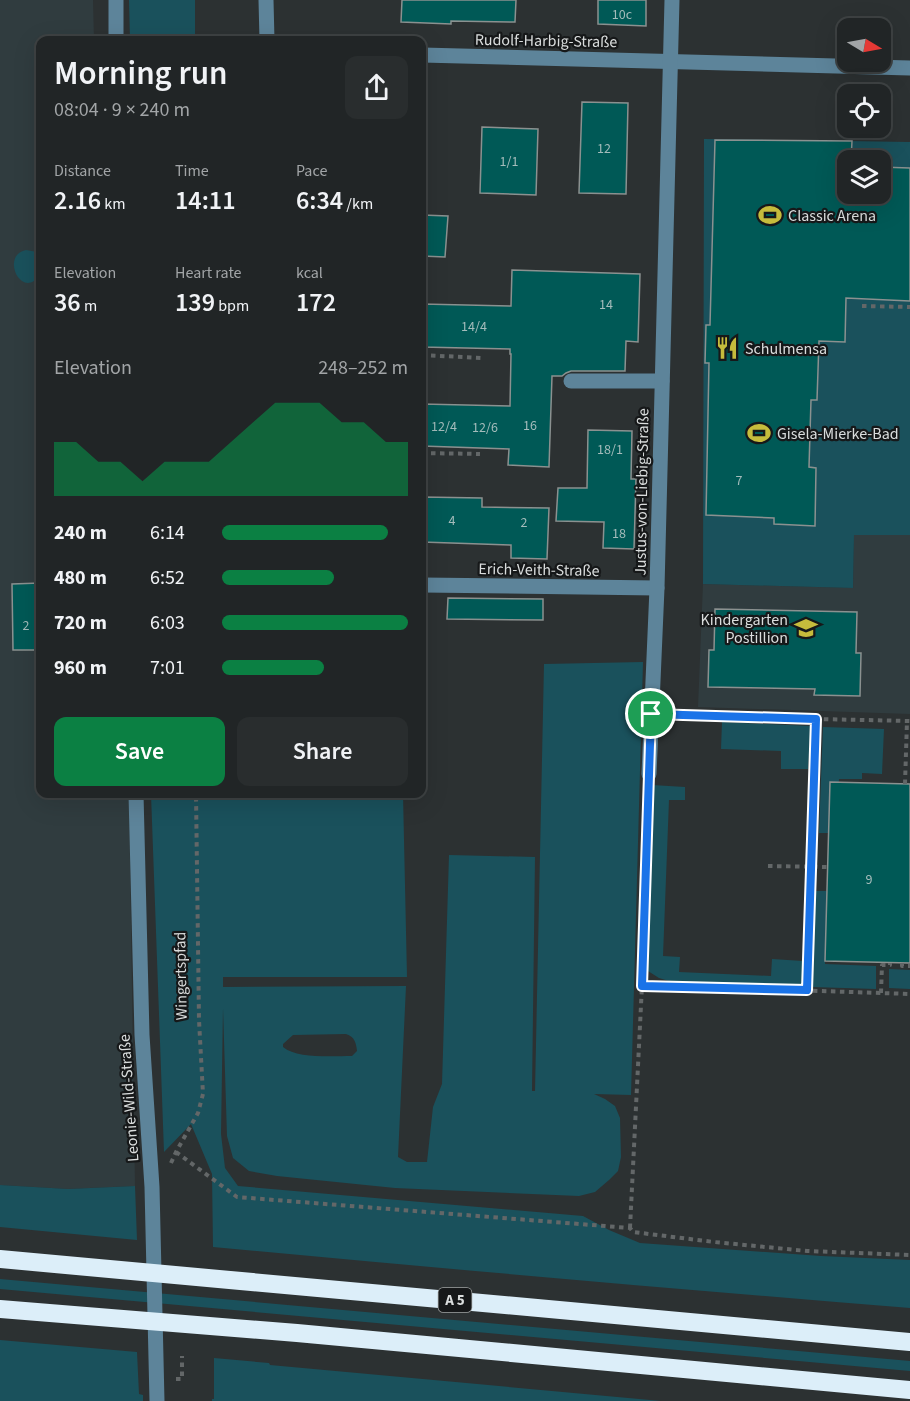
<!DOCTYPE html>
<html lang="en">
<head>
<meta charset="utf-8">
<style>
  :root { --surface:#212526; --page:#292d2e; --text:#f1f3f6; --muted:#a2a5a7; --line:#3e4243; --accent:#0b8043 }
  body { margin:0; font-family:"Source Sans 3",sans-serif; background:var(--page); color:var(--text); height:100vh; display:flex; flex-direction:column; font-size:22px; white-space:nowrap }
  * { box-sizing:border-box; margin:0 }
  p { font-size:20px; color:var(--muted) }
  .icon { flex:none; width:33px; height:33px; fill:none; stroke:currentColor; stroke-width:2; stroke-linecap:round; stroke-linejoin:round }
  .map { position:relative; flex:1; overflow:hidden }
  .drawer { position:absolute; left:36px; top:36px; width:390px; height:762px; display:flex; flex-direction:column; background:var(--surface); border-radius:12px; box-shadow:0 6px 24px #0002,0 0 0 2px var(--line) }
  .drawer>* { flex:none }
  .needle { width:39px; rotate:100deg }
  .fabs { position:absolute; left:837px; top:18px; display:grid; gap:12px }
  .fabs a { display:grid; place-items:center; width:54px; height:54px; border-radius:12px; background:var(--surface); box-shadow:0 6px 24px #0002,0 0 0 2px var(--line); font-size:30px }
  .pin { position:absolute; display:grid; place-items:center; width:51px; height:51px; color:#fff; margin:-26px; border:3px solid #fff; border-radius:50%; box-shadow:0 2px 6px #0007 }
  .round { display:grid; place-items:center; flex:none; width:63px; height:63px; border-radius:12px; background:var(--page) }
  .summary { display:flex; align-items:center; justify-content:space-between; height:102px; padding:0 18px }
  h1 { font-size:33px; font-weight:600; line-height:45px }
  .stats { display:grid; grid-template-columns:repeat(3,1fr); gap:9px; height:102px; padding:6px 18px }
  .stats div { display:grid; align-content:center }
  .stats b { font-size:26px; font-weight:600 }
  .stats small { font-size:16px; font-weight:400 }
  .stats p { font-size:16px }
  .chart { height:168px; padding:12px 18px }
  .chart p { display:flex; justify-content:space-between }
  .chart svg { width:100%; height:108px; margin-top:6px; fill:var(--accent); opacity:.7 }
  .button { display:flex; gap:12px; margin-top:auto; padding:12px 18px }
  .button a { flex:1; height:69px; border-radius:12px; background:var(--accent); color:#fff; font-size:24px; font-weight:600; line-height:69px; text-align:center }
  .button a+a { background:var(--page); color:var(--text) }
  ul { padding:0 18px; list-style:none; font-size:20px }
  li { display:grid; grid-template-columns:96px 72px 1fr; align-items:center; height:45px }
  li i { height:15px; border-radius:8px; background:var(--accent) }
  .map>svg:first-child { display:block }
</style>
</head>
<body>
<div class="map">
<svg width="910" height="1401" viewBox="0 0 910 1401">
  <rect width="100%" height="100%" fill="#2c3132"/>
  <g fill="#303c3f">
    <path d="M0 0H93L94 40H40V794H129L135 1186 68 1189 0 1185Z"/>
    <path d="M854 535H910V714L698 707 703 584 853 588Z"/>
  </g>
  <g fill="#1a515c" fill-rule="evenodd">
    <path d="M129 0H195V40H130Z"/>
    <path d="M704 139 910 142V535H854L853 588 703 584ZM848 160H880V194H848Z"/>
    <path d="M26 250 37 252 40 256V275C21 301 0 255 26 250Z"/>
    <path d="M643 662 631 1095 594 1094 605 1099 615 1106 620 1118 621 1157 618 1171 609 1180 595 1192 579 1196 395 1188 277 1176 249 1171 233 1158 227 1136 223 1008 221 1134 225 1168 238 1186 583 1216 609 1230 640 1243 821 1256 910 1260V1308C678 1289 445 1269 213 1247L212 1174 191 1124 164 1152 151 794H403L407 977H223V987L406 986 398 1157 407 1162H427L433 1107 442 1084 449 855 535 857 532 1091H535L544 664ZM346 1034C355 1037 356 1043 357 1051L352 1056C333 1056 297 1059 283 1047V1044L293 1035Z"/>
    <path d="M722 722 811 726 808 769H781V751L721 749Z"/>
    <path d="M823 727 884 729 882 774 862 773V779H839L838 799 832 833H819Z"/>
    <path d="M652 785 685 787V800H669L663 956 680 957 679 972 771 976 772 959 803 961 802 986 672 982 659 978 648 971Z"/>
    <path d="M815 891H828L825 964 876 966V989L812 987Z"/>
    <path d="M889 969 910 970V989L889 988Z"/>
    <path d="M0 1185 68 1189 135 1186 137 1240 0 1227Z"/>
    <path d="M0 1279 910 1361V1371L0 1289Z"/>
    <path d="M0 1340 137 1352 139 1394 143 1395V1401H0Z"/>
    <path d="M214 1358 269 1363 270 1365 661 1401H212V1399H214Z"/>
  </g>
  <g fill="#005956" stroke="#8b9190" stroke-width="1.5">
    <path d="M402 0H516L515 22 451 21V24L401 22Z"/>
    <path d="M598 0H646V26L598 24Z"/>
    <path d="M582 102 628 103 626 194 579 193Z"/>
    <path d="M482 127 538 129 536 195 480 193Z"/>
    <path d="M715 140 852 141 851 160H848V194H880V167L910 168V301L846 298 845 342 819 341 817 400H811L809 467 816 468 815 526 774 524V518L706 515 709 363H705L706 325H710Z"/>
    <path d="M422 215 448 216 445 257 422 256Z"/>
    <path d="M512 270 640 274 638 342 626 341 625 371H571L566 373 562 376H552L549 467 508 465 509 449 422 446V404L510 406 511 354H510V349L422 347V304L511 306Z"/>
    <path d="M588 430 632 431 631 479H636L634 549 603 548 604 522 556 521 558 488H587Z"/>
    <path d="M422 497 482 498V507L549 508 547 559 511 558V545L422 542Z"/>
    <path d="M40 583V650H13L12 584Z"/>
    <path d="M448 598 543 599V620L447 619Z"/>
    <path d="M715 609 857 612 856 653H861L860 696 814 695 815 689 708 687 709 650H714Z"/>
    <path d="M830 782 910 784V963L825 961Z"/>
  </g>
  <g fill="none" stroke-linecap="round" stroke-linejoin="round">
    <g stroke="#636768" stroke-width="4" stroke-dasharray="4.5 4.5" stroke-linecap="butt">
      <path d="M862 306 910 307"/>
      <path d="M422 355 481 358"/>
      <path d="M422 453 480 454"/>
      <path d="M670 715 816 719"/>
      <path d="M905 784 907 721"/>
      <path d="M768 866 828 867"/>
      <path d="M902 963V966H910"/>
      <path d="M642 985 910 994"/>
      <path d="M807 990 816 719 910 721"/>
      <path d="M881 993 882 965H890V963"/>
      <path d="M176 1152 237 1197 630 1228 633 1232 714 1242 807 1251 910 1255"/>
      <path d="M171 1163 176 1152 198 1113 203 1094 199 1020 196 794"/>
      <path d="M630 1228 642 985 648 791"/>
      <path d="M176 1379H182V1356"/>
    </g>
    <g stroke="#5d849a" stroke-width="15">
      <path d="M116 0V40"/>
      <path d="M266 0 267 40"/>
      <path d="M422 55 910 68"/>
      <path d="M571 381H662"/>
      <path d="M422 585 657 588"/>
      <path d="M649 774 657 588 672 0"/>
      <path d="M136 794 142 1035 152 1187 157 1401"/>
    </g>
    <g stroke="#dceef9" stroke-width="18">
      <path d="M0 1259 910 1342"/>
      <path d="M0 1309 297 1333 910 1390"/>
    </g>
  </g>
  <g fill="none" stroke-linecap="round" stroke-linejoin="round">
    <g stroke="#fff" stroke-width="12">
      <path id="route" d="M651 714 816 719 807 990 642 986Z"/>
    </g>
    <use href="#route" stroke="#1a73e8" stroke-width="8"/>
  </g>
  <defs>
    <g id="stadium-bare" transform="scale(1.8)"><path d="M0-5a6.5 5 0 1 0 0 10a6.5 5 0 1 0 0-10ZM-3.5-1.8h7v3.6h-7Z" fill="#c6bc3c" stroke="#161819" stroke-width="2.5" paint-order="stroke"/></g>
    <g id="restaurant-bare" transform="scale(1.8)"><path d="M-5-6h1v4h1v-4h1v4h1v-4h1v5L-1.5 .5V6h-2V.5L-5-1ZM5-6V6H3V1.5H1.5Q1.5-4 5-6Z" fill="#c6bc3c" stroke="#161819" stroke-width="2.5" paint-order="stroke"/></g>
    <g id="school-bare" transform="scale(1.8)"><path d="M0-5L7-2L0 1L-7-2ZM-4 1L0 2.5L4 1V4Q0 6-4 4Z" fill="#c6bc3c" stroke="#161819" stroke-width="2.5" paint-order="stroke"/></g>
  </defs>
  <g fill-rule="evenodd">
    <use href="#stadium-bare" x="770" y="215"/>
    <use href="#restaurant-bare" x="727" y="348"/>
    <use href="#stadium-bare" x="759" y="433"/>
    <use href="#school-bare" x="806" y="628"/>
  </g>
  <g text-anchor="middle" stroke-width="4.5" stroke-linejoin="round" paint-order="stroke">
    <g font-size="14" fill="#a4bcbb">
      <text x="622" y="19">10c</text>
      <text x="604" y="153">12</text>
      <text x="509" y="166">1/1</text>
      <text x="606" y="309">14</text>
      <text x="474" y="331">14/4</text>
      <text x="530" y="430">16</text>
      <text x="444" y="431">12/4</text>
      <text x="485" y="432">12/6</text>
      <text x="610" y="454">18/1</text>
      <text x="739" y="485">7</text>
      <text x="452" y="525">4</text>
      <text x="524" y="527">2</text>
      <text x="619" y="538">18</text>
      <text x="26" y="630">2</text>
      <text x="869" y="884">9</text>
    </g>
    <rect fill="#161819" stroke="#9fa2a2" stroke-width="1.5" x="438.5" y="1288" width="33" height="24" rx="4.5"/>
    <g font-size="15" font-weight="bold" fill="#dadddd">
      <text x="455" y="1305">A 5</text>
    </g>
    <g font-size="16" fill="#dadddd" stroke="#161819">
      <text transform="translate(546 40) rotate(1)" y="6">Rudolf-Harbig-Straße</text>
      <text transform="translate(641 492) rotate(-89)" y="6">Justus-von-Liebig-Straße</text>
      <text transform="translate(539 569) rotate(1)" y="6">Erich-Veith-Straße</text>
      <text transform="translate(180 976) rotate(-91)" y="6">Wingertspfad</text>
      <text transform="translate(128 1098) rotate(-94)" y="6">Leonie-Wild-Straße</text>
    </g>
    <g font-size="16" fill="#dadddd" stroke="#161819" text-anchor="start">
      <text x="788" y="221">Classic Arena</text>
      <text x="745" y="354">Schulmensa</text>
      <text x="777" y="439">Gisela-Mierke-Bad</text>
      <text x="788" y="625" text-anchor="end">Kindergarten<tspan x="788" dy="18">Postillion</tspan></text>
    </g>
  </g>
</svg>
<div class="fabs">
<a><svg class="needle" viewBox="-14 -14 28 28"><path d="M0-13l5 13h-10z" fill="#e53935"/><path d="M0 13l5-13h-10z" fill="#a2a5a7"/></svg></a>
<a><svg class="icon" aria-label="locate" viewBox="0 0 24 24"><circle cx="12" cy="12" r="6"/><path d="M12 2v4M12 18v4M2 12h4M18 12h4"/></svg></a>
<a><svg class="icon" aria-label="layers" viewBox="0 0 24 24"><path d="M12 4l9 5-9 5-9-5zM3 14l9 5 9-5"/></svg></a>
</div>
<div class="pin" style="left:651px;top:714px;background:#1e9e55"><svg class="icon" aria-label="arrive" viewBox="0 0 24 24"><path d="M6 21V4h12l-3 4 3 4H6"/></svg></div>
<section class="drawer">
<div class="summary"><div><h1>Morning run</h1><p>08:04 · 9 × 240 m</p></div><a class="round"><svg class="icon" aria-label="share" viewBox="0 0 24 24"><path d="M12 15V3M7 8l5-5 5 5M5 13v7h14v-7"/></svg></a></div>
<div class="stats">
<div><p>Distance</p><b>2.16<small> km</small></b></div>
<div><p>Time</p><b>14:11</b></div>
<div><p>Pace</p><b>6:34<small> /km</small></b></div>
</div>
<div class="stats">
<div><p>Elevation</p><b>36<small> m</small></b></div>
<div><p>Heart rate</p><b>139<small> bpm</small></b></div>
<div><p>kcal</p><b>172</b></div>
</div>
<div class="chart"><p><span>Elevation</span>248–252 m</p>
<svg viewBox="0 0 160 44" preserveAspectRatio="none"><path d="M0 44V22L10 22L20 30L30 30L40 38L50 30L60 30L70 30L80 22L90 14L100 6L110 6L120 6L130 14L140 14L150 22L160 22V44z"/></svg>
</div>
<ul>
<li><b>240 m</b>6:14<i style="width:89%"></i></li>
<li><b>480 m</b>6:52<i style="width:60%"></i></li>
<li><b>720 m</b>6:03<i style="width:100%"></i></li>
<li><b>960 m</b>7:01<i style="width:55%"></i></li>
</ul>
<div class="button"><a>Save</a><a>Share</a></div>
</section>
</div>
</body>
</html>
